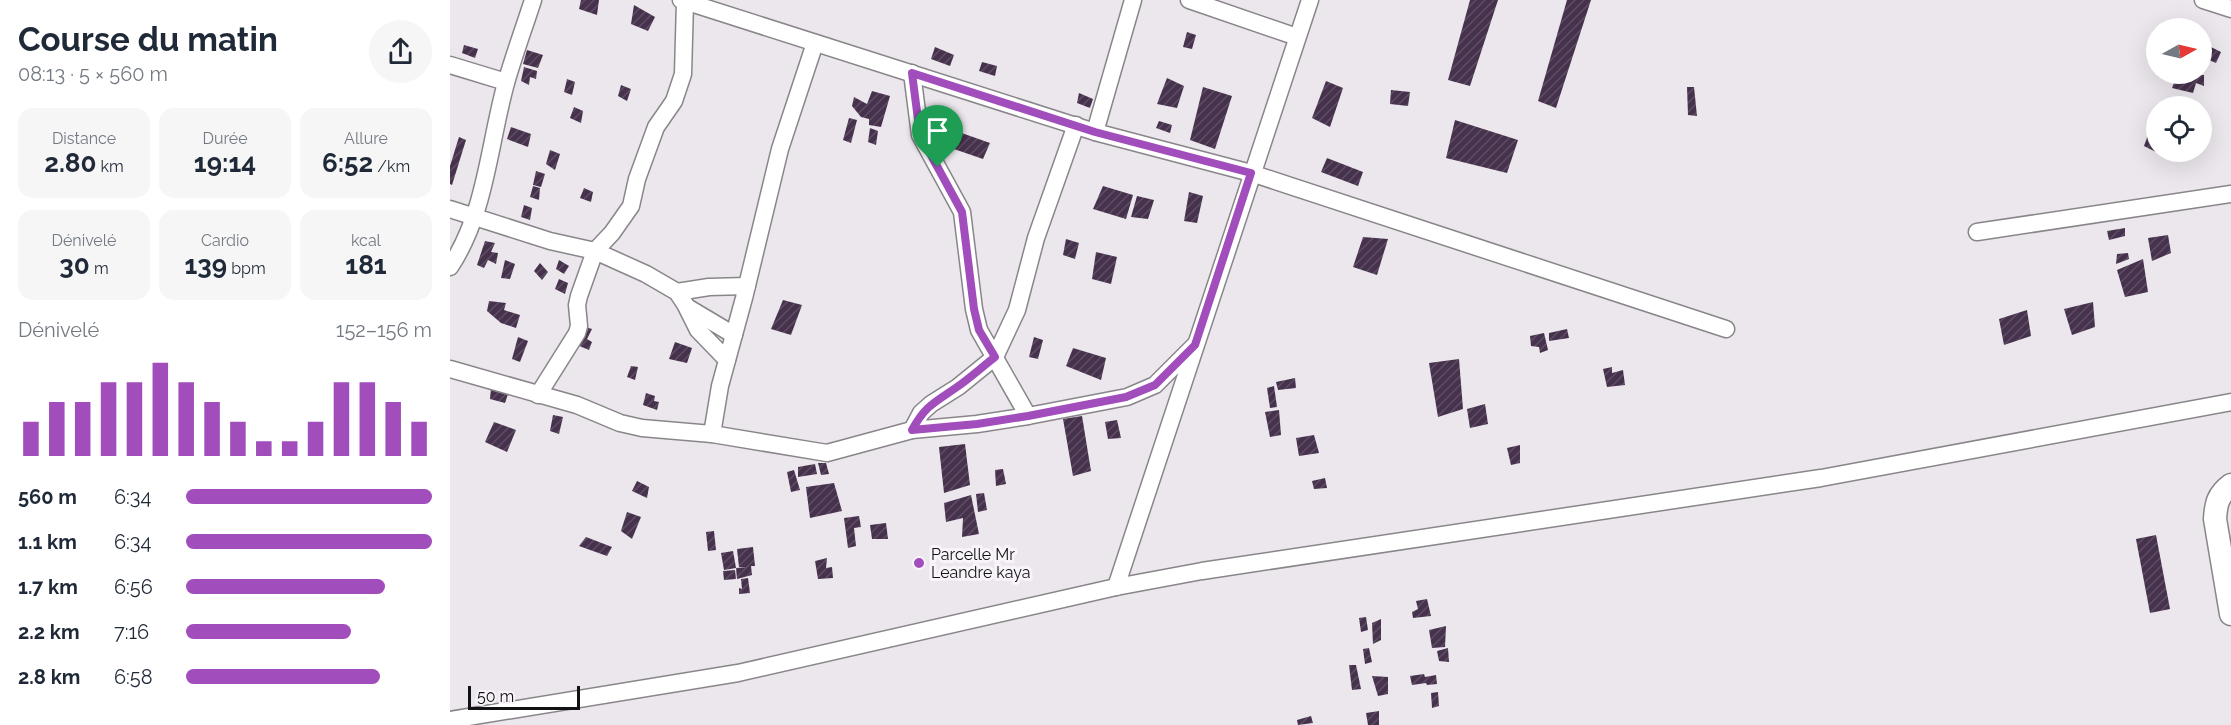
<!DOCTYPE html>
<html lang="fr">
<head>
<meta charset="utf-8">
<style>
  :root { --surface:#fff; --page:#f6f6f7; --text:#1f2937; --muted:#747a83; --accent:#a14dbc }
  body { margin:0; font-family:Raleway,sans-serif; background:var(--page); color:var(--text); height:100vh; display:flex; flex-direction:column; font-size:22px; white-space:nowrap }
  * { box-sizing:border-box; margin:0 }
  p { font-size:20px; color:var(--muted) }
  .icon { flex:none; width:33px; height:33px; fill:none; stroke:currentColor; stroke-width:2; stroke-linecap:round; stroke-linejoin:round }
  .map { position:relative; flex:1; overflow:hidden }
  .sheet { display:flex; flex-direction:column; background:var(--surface); width:450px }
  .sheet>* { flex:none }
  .needle { width:39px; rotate:82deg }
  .buttons { position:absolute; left:1696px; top:18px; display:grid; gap:12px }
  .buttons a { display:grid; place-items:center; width:66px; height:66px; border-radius:50%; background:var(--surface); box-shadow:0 6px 24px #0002; font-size:30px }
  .scale { position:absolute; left:18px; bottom:15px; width:112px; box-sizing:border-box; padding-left:6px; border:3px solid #121113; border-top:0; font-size:16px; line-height:21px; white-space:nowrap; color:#121113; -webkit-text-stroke:4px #f8f4f9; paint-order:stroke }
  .pin { position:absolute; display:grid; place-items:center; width:51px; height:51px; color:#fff; margin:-62px -26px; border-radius:50% 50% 50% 0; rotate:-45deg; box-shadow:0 0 6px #0007 }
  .pin .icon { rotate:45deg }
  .round { display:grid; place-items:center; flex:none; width:63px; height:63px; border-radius:32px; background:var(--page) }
  .head { display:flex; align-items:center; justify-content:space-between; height:102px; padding:0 18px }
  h1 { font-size:33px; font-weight:700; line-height:45px }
  .stats { display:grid; grid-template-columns:repeat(3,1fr); gap:9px; height:102px; padding:6px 18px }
  .stats div { display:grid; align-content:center; border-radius:15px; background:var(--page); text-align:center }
  .stats b { font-size:26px; font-weight:700 }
  .stats small { font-size:16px; font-weight:400 }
  .stats p { font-size:16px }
  .chart { height:168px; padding:12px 18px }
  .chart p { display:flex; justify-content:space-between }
  .chart svg { width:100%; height:108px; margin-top:6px; stroke:var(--accent); stroke-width:6 }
  ul { padding:0 18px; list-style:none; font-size:20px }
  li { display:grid; grid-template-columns:96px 72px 1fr; align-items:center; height:45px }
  li i { height:15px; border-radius:8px; background:var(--accent) }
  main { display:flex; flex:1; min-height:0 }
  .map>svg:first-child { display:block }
</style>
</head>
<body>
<main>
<section class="sheet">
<div class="head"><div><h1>Course du matin</h1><p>08:13 · 5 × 560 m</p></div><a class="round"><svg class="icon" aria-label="share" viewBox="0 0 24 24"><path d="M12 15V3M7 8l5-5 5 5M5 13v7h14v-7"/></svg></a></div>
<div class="stats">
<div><p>Distance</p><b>2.80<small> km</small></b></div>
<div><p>Durée</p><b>19:14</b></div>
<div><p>Allure</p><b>6:52<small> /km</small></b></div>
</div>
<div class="stats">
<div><p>Dénivelé</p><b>30<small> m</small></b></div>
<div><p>Cardio</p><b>139<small> bpm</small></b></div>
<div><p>kcal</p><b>181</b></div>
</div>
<div class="chart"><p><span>Dénivelé</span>152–156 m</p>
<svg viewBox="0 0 160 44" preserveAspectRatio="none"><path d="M5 44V30M15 44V22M25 44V22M35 44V14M45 44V14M55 44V6M65 44V14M75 44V22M85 44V30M95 44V38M105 44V38M115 44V30M125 44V14M135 44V14M145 44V22M155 44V30"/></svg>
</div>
<ul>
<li><b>560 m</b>6:34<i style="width:100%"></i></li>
<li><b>1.1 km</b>6:34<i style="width:100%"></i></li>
<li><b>1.7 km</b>6:56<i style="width:81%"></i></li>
<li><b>2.2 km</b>7:16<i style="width:67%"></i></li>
<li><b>2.8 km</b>6:58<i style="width:79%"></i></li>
</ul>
</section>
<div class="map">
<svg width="1781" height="725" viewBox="0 0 1781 725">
  <defs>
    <pattern id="building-hatch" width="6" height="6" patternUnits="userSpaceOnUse" patternTransform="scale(1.5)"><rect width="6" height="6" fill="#47324e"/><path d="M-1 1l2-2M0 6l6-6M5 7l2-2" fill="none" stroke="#5e4d63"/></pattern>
  </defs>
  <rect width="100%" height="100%" fill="#ebe7ec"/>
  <g fill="url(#building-hatch)">
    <path d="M131 0H149L147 15 129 9Z"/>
    <path d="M1020 0H1048L1020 86 998 80Z"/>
    <path d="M1117 0H1141L1106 108 1088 101Z"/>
    <path d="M184 5 205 17 198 31 181 24Z"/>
    <path d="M737 32 746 35 742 49 733 47Z"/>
    <path d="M14 45 28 49 25 58 12 53Z"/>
    <path d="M485 47 504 55 500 66 481 59Z"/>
    <path d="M1761 47 1771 52 1766 63 1759 60Z"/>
    <path d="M77 50 93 55 88 68 73 64Z"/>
    <path d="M532 62 547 66 545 76 529 71Z"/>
    <path d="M74 67 87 71 86 79 80 77 79 85 71 81Z"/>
    <path d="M1735 74 1754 75V86L1746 83 1743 93 1722 88 1726 77 1732 80Z"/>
    <path d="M717 78 734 86 727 108 707 104Z"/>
    <path d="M117 79 125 82 122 95 114 92Z"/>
    <path d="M876 81 893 88 880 127 862 118Z"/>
    <path d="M171 85 181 89 177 101 168 96Z"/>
    <path d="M753 87 782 96 765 149 740 140Z"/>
    <path d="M1237 87H1244L1247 116 1238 115Z"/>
    <path d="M941 90 960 92 958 106 940 104Z"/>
    <path d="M422 91 440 96 431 127 419 125V119L411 117 402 106 404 97 417 104Z"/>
    <path d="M629 93 643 99 640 108 627 103Z"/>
    <path d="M124 107 133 111 131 123 120 118Z"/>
    <path d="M399 118 407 120 401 143 393 140Z"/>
    <path d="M1005 120 1068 140 1057 173 996 158Z"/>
    <path d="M709 121 722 125 720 133 706 128Z"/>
    <path d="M61 127 81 134 78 147 57 139Z"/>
    <path d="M420 128 428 131 426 145 418 142Z"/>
    <path d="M1700 129 1707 133V152H1713L1712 155 1694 146Z"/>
    <path d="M506 131 540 143 533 159 501 148Z"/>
    <path d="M9 137 16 140 2 185 0 184V166Z"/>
    <path d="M100 150 110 154 105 170 96 164Z"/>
    <path d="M877 158 913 172 908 186 871 172Z"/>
    <path d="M86 171 95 174 91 187 83 185Z"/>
    <path d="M83 186 90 188 89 200 80 197Z"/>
    <path d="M653 186 683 195 676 219 643 209Z"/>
    <path d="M134 188 143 192 141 202 130 198Z"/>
    <path d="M739 192 753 196 747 223 734 221Z"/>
    <path d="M687 196 704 200 698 219 681 217Z"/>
    <path d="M74 205 82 208 80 220 71 217Z"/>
    <path d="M1675 228V236L1659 240 1657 231Z"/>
    <path d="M1718 235 1721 253 1702 261 1698 238Z"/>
    <path d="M913 237 938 239 927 275 903 267Z"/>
    <path d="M616 239 629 243 625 259 613 255Z"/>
    <path d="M35 241 45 243 41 252 48 253 46 264 38 260 34 268 27 265Z"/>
    <path d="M646 252 667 257 661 284 642 279Z"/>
    <path d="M1678 253 1679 259 1666 264 1667 254Z"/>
    <path d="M1693 259 1698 292 1675 297 1667 270Z"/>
    <path d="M55 260 65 264 60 279 51 278Z"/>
    <path d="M109 260 119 266 114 274 106 269Z"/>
    <path d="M90 263 98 272 92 280 84 271Z"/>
    <path d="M109 279 118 283 115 294 105 289Z"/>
    <path d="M333 300 352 305 341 335 321 329Z"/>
    <path d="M39 301 56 303 54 310 70 315 66 328 51 323 37 311Z"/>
    <path d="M1643 302 1645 327 1622 335 1614 309Z"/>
    <path d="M1577 310 1581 336 1554 345 1549 319Z"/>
    <path d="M133 326 142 329 137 339 142 342 139 350 127 345Z"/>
    <path d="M1117 329 1119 338 1099 341V333Z"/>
    <path d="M1094 333 1098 350 1090 353 1089 347 1081 346 1080 336Z"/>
    <path d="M68 337 78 341 70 362 62 359Z"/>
    <path d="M584 337 593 340 588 359 579 357Z"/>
    <path d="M225 342 242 348 237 363 219 359Z"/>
    <path d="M623 348 656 358 651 380 616 366Z"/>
    <path d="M1009 359 1013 409 988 417 979 363Z"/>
    <path d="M181 366 188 367 185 380 177 377Z"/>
    <path d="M1162 367V373L1173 370 1175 385 1157 387 1153 369Z"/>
    <path d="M845 378 846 388 828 390 826 382Z"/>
    <path d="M824 386 827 407 820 408 817 388Z"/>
    <path d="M41 388 58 394 55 403 40 399Z"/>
    <path d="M196 393 205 396 204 401 209 402 207 410 193 405Z"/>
    <path d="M1035 404 1038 424 1020 428 1017 409Z"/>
    <path d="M829 410 831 435 820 437 815 412Z"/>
    <path d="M103 415 113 417 109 434 100 431Z"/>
    <path d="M632 416 641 471 623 476 613 419Z"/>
    <path d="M667 420 671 438 658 439 655 422Z"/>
    <path d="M44 422 66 430 57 452 35 442Z"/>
    <path d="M864 435 869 453 849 456 846 438Z"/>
    <path d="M515 444 520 485 494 493 489 447Z"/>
    <path d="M1070 445V463L1061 465 1057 448Z"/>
    <path d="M368 463H376L379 474 371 475Z"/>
    <path d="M365 464 367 474 348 477V467Z"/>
    <path d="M553 469 556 484 546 486 545 470Z"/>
    <path d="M344 470 350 490 341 492 337 472Z"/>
    <path d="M875 478 877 488 864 489 862 481Z"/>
    <path d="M187 481 199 487 197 498 182 491Z"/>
    <path d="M384 483 392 511 360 518 356 487Z"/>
    <path d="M534 493 537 510 528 512 526 494Z"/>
    <path d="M521 495 529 534 512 537 513 518 496 522 494 503Z"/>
    <path d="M177 512 191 517 182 539 171 531Z"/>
    <path d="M409 516 411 527 404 528 406 546 398 548 394 518Z"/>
    <path d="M436 523 438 539H422L420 525Z"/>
    <path d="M264 531 266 550 258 551 256 532Z"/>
    <path d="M1706 535 1720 609 1700 613 1686 539Z"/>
    <path d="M136 537 162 547 157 556 129 546Z"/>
    <path d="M303 547 305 566H301L302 575 287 579 286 568 297 567H289L287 549Z"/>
    <path d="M283 551 286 568 274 570 271 553Z"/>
    <path d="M377 558 376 568 382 567 383 578 368 579 365 561Z"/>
    <path d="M285 570 286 579 274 580 273 571Z"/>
    <path d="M298 578 300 593 289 594V588L292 589 291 579Z"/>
    <path d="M977 599 981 616 963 618 962 612 968 609 966 601Z"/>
    <path d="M916 617 918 630 911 632 909 618Z"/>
    <path d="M931 619V640L923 644 922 623Z"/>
    <path d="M996 626 995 647 982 648 979 630Z"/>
    <path d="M919 648 922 662 915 664 913 649Z"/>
    <path d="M998 648 999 662 989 661 987 651Z"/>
    <path d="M899 665H906L911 689 902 690Z"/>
    <path d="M974 674 975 677 986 675 987 684 977 685 976 683 962 685 960 676Z"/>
    <path d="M922 676 938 677V694L928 696Z"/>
    <path d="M988 692 989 706 982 708 981 693Z"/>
    <path d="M929 711V725H918L916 713Z"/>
    <path d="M861 716 863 723 848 725 847 720Z"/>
  </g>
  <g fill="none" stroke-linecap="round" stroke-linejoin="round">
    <g stroke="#89868a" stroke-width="19">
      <g id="street">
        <path d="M231 0 645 132 801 173 1276 329"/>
        <path d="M739 0 847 37"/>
        <path d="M1753 0 1781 9"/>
        <path d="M0 65 56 82"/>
        <path d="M462 73 470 135 512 212 524 309 529 330 578 416"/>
        <path d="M645 132 683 0"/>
        <path d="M0 209 100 241 145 251 196 274 227 292 235 304 248 330 277 360"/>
        <path d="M1527 232 1781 194"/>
        <path d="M0 267C36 213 39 144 56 83 64 55 74 28 83 0"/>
        <path d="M227 292 259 287 297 286"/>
        <path d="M237 307 284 335"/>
        <path d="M0 369 127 405 170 423 192 428 262 434 377 453 462 430 527 424 578 416 677 397 705 385 745 345"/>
        <path d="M88 395 127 333 129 326 127 305 129 296 145 251 162 233 181 206 187 179 206 127 224 101 233 74 235 2"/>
        <path d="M462 430 471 413 481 404 508 387 545 357 567 310 586 238 626 125"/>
        <path d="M262 434 270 386 294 298 330 149 365 43"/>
        <path d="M666 587 860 0"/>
        <path d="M0 720 288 673 666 587 752 571 1371 478 1781 402"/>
      </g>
    </g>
    <g stroke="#89868a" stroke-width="25">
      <path id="secondary" d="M1781 485C1768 495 1766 503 1765 519L1781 614"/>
    </g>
    <use href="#street" stroke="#fff" stroke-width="16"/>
    <use href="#secondary" stroke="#fff" stroke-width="22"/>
  </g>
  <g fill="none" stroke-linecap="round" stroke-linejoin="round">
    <g stroke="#fff" stroke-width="12">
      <path id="route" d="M462 73 645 132 801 173 745 345 705 385 676 397 578 416 527 424 462 430C476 405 484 403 507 387 520 378 532 367 545 357L529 330 524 309 512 212 470 135Z"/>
    </g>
    <use href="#route" stroke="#a14dbc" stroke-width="8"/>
  </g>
  <circle fill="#a14dbc" stroke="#f8f4f9" stroke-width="2" cx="469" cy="563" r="6"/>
  <g text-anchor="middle" stroke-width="6" stroke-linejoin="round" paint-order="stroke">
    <g font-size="16" fill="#121113" stroke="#f8f4f9" text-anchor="start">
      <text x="481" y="560">Parcelle Mr<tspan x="481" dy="18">Leandre kaya</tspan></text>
    </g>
  </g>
</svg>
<div class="buttons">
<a><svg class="needle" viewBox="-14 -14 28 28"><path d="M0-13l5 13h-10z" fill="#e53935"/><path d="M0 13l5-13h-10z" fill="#747a83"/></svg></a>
<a><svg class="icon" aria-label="locate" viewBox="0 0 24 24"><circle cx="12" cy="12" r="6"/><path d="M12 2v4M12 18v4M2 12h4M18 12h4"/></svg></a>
</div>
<div class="scale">50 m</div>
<div class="pin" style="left:488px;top:167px;background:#1e9e55"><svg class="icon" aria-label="arrive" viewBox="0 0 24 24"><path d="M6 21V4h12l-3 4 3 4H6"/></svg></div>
</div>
</main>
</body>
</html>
